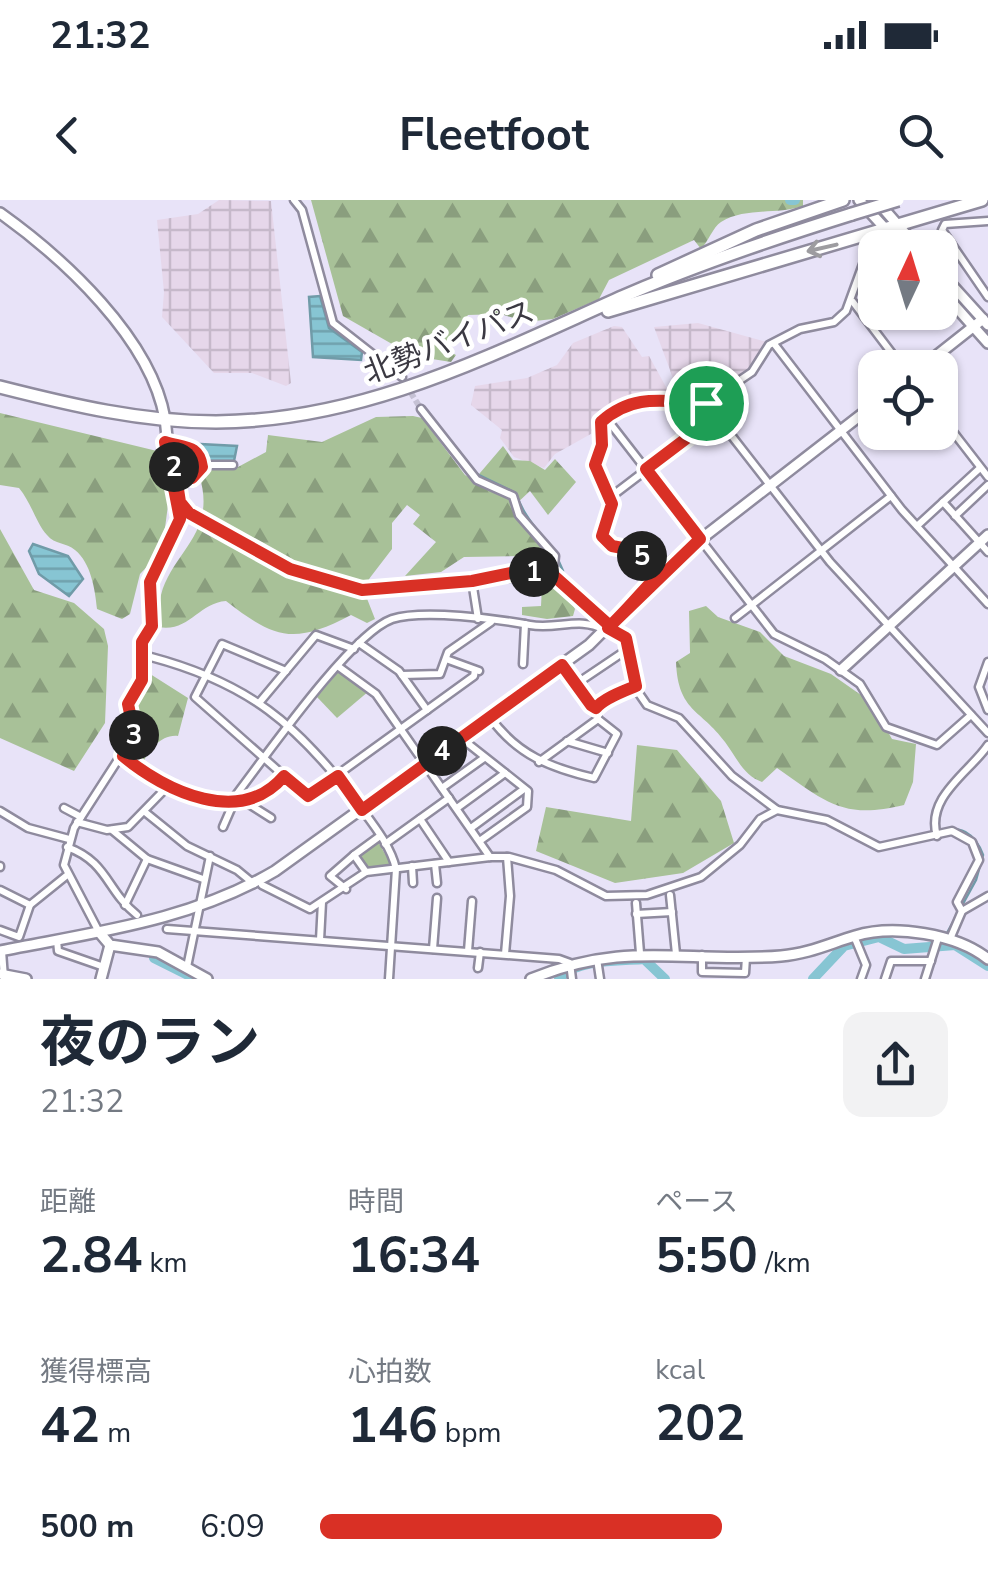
<!DOCTYPE html>
<html lang="ja">
<head>
<meta charset="utf-8">
<style>
  :root { --surface:#fff; --page:#f2f2f3; --text:#1f2937; --muted:#747a83; --accent:#d93025 }
  body { margin:0; font-family:"Nunito Sans","Noto Sans JP",sans-serif; background:var(--page); color:var(--text); height:100vh; display:flex; flex-direction:column; font-size:38px; white-space:nowrap }
  * { box-sizing:border-box; margin:0 }
  p { font-size:32px; color:var(--muted) }
  .icon { flex:none; width:55px; height:55px; fill:none; stroke:currentColor; stroke-width:2; stroke-linecap:round; stroke-linejoin:round }
  .map { position:relative; height:779px; overflow:hidden }
  .details { display:flex; flex-direction:column; background:var(--surface); flex:1 }
  .details>* { flex:none }
  .needle { width:65px; rotate:4deg }
  .buttons { position:absolute; left:858px; top:30px; display:grid; gap:20px }
  .buttons a { display:grid; place-items:center; width:100px; height:100px; border-radius:20px; background:var(--surface); box-shadow:0 2px 8px #0004; font-size:50px }
  .pin { position:absolute; display:grid; place-items:center; width:85px; height:85px; color:#fff; margin:-42px; border:5px solid #fff; border-radius:50%; box-shadow:0 2px 10px #0007 }
  .km { position:absolute; width:50px; height:50px; margin:-25px; border-radius:50%; background:#222; color:#fff; font-size:28px; line-height:50px; text-align:center }
  .round { display:grid; place-items:center; flex:none; width:105px; height:105px; border-radius:20px; background:var(--page) }
  .headline { display:flex; align-items:center; justify-content:space-between; height:170px; padding:0 40px }
  h1 { font-size:55px; font-weight:700; line-height:75px }
  .stats { display:grid; grid-template-columns:repeat(3,1fr); gap:15px; height:170px; padding:10px 40px }
  .stats div { display:grid; align-content:center }
  .stats b { font-size:50px; font-weight:700 }
  .stats small { font-size:28px; font-weight:400 }
  .stats p { font-size:28px }
  ul { padding:0 40px; list-style:none; font-size:32px }
  li { display:grid; grid-template-columns:160px 120px 1fr; align-items:center; height:75px }
  li i { height:25px; border-radius:12px; background:var(--accent) }
  .status { display:flex; justify-content:space-between; align-items:center; height:70px; padding:0 50px; background:var(--surface); direction:ltr }
  .status svg { height:28px; fill:currentColor }
  header { display:flex; justify-content:space-between; align-items:center; height:130px; padding:0 40px; background:var(--surface); font-size:45px; font-weight:700 }
  .map>svg:first-child { display:block }
</style>
</head>
<body>
<div class="status"><b>21:32</b><svg viewBox="0 0 49 12"><path d="M0 12V9h3v3zM5 12V6h3v6zM10 12V3h3v9zM15 12V0h3v12zM26 1h20v11H26zM47 4h2v5h-2z"/></svg></div>
<header><svg class="icon" aria-label="back" viewBox="0 0 24 24"><path d="M15 5l-7 7 7 7"/></svg>Fleetfoot<svg class="icon" aria-label="search" viewBox="0 0 24 24"><circle cx="10" cy="10" r="6"/><path d="M15 15l6 6"/></svg></header>
<div class="map">
<svg width="988" height="779" viewBox="0 0 988 779">
  <defs>
    <pattern id="industrial-grid" width="8" height="8" patternUnits="userSpaceOnUse" patternTransform="scale(2.5)"><rect width="8" height="8" fill="#e6d7ea"/><path d="M0 4h8M4 0v8" fill="none" stroke="#c6b9ca"/></pattern>
    <pattern id="forest-firs" width="22" height="20" patternUnits="userSpaceOnUse" patternTransform="scale(2.5)"><rect width="22" height="20" fill="#a8c198"/><path d="M5 1l3.5 6h-7zM16 11l3.5 6h-7z" fill="#8a9e7e"/></pattern>
    <pattern id="water-rules" width="6" height="5" patternUnits="userSpaceOnUse" patternTransform="scale(2.5)"><rect width="6" height="5" fill="#87c5d3"/><path d="M0 2.5h6" fill="none" stroke="#70a1ad"/></pattern>
  </defs>
  <rect width="100%" height="100%" fill="#e8e3f8"/>
  <g fill="url(#industrial-grid)">
    <path d="M219 0 271 1 291 183 286 186 252 173H214L162 117 164 92 157 20 198 14Z"/>
    <path d="M698 123 767 142 752 170 738 182 707 198 680 197 654 127Z"/>
    <path d="M614 126 622 127 642 157 649 156 671 196 656 193 611 212 598 230 555 254 544 268 514 257 500 238 502 230 471 205 475 186 527 178 557 165 573 143Z"/>
  </g>
  <g fill="#a8c198">
    <path d="M339 471 369 491 337 518 317 497Z"/>
    <path d="M377 640 392 666 370 670 358 654Z"/>
  </g>
  <g fill="url(#forest-firs)">
    <path d="M311 0H803V6C777 15 745 7 721 22 713 27 708 42 701 49L694 40 609 80 599 99 553 119 526 122 501 114 468 115 444 148 456 155 451 162 413 156 343 116Z"/>
    <path d="M0 213 157 251 168 305 162 351 140 374 130 414 122 419 97 409C95 389 91 363 75 350 66 342 55 345 47 335 36 323 32 304 19 288L0 285Z"/>
    <path d="M413 216 422 218 465 275 474 280 503 246 513 260 530 261 545 270 555 259 576 282 548 315 530 291 515 305 551 363 525 356 464 357 441 372 405 376 436 342 413 324 420 315 407 305 392 323V349L369 379 366 396 375 419 367 423 351 415C294 445 275 439 226 401 198 403 189 433 158 427 162 416 158 406 161 395 172 352 218 333 199 275L204 267H238L266 252 268 235 322 242 376 217Z"/>
    <path d="M0 329 34 390 74 403 104 429 108 446 105 523 74 571 0 538Z"/>
    <path d="M539 375 560 380 575 409 573 416 547 419 522 415V407L541 406 542 386 522 385 520 376Z"/>
    <path d="M706 406 718 417 760 432 784 456 831 474 871 502 892 539 916 544 913 582 904 605C843 620 826 602 777 568L762 582C743 575 737 558 725 542 701 509 678 512 676 462L690 453 689 411Z"/>
    <path d="M147 472 188 498 178 536C161 534 148 551 142 565L129 556 138 533 132 504Z"/>
    <path d="M637 545 677 550 721 601 734 643 683 673 615 683 536 651 546 607 631 621Z"/>
  </g>
  <g fill="url(#water-rules)" stroke="#709ba8" stroke-width="2.5">
    <path d="M320 96 329 128 362 152 361 160 313 157 309 97Z"/>
    <path d="M200 244 237 246 234 261H207Z"/>
    <path d="M33 344 68 356 83 379 69 396 39 374 29 351Z"/>
  </g>
  <g fill="none" stroke-linecap="round" stroke-linejoin="round">
    <g stroke="#709ba8" stroke-width="2.5">
      <path d="M433 219 477 274 516 293C525 324 552 341 563 371"/>
      <path d="M573 399 600 424"/>
      <path d="M629 464 632 481"/>
      <path d="M652 504 680 515 728 567"/>
      <path d="M765 597 779 607"/>
      <path d="M835 621 850 628"/>
      <path d="M938 631C959 624 975 633 983 655L976 680 947 733"/>
    </g>
    <g stroke="#87c5d3" stroke-width="10">
      <path d="M790 0H795"/>
      <path d="M154 758 196 779"/>
      <path d="M559 779C574 759 621 761 644 759L665 779"/>
      <path d="M813 779 844 746 879 737 904 749 955 745 988 766"/>
    </g>
    <path stroke="#c5c1d4" stroke-width="6" stroke-dasharray="6 3" stroke-linecap="butt" d="M406 185 421 209"/>
    <g stroke="#8f8b9e" stroke-width="11">
      <g id="street">
        <path d="M294 0 302 10 333 123 402 177"/>
        <path d="M988 21 945 24 942 30 988 97"/>
        <path d="M875 57 866 56 846 111 834 122 800 129 769 145 752 172 706 203 830 362 988 533"/>
        <path d="M853 102 903 168"/>
        <path d="M775 145 902 310 988 404"/>
        <path d="M421 209 477 280 513 296 519 315 555 356 553 375"/>
        <path d="M940 215 988 277"/>
        <path d="M606 218 774 434 825 459 860 484 886 527 937 545 971 515"/>
        <path d="M201 265H233"/>
        <path d="M608 299 717 216"/>
        <path d="M943 302 988 352"/>
        <path d="M955 316 988 285"/>
        <path d="M917 326 980 268"/>
        <path d="M655 378 638 351 613 346 602 335 612 304 595 265 602 245 601 223C633 191 666 202 706 203"/>
        <path d="M472 381 478 419"/>
        <path d="M735 418 891 296"/>
        <path d="M608 428 626 438 638 492 647 505 679 518 732 576 777 610 827 620 879 647 952 631 972 642 979 660 957 702 962 711"/>
        <path d="M359 443 399 471 427 510"/>
        <path d="M151 457C249 483 297 524 358 604 372 623 391 646 396 669L389 779"/>
        <path d="M446 459 479 471"/>
        <path d="M988 462 979 487 988 510"/>
        <path d="M523 464 525 424"/>
        <path d="M562 465 596 508 636 486"/>
        <path d="M339 467 376 494 490 657"/>
        <path d="M286 471 222 444 195 497 308 597 338 576"/>
        <path d="M402 475 440 474 448 452 491 422"/>
        <path d="M576 484 628 449"/>
        <path d="M259 503 316 435 354 449"/>
        <path d="M490 517C517 555 551 568 594 578L617 534 598 519 596 508"/>
        <path d="M461 538 528 591 527 607 481 640"/>
        <path d="M567 541 608 553"/>
        <path d="M123 556 152 580 168 586"/>
        <path d="M539 562 598 519"/>
        <path d="M337 575 474 476 475 470"/>
        <path d="M442 588 484 558"/>
        <path d="M230 603 258 599 284 576"/>
        <path d="M249 604 271 618"/>
        <path d="M64 608 81 617"/>
        <path d="M457 608 505 573"/>
        <path d="M0 611 28 628 69 639"/>
        <path d="M145 612 187 646 237 670 254 684"/>
        <path d="M420 619 449 662"/>
        <path d="M77 622 107 630 128 627 168 586 230 603C261 563 350 434 392 419 423 409 497 419 530 425 557 430 580 416 604 430"/>
        <path d="M223 627 233 604"/>
        <path d="M471 628 524 589"/>
        <path d="M112 630 147 659 203 679"/>
        <path d="M937 636C925 597 971 571 988 545"/>
        <path d="M385 644 449 598"/>
        <path d="M67 647C108 662 106 690 137 715"/>
        <path d="M435 664 437 683"/>
        <path d="M0 666V667"/>
        <path d="M412 666 413 683"/>
        <path d="M366 672 354 655 380 636"/>
        <path d="M262 685 310 709 366 672 490 657H509L556 670 606 696 647 695 701 677 740 645 760 619 777 610"/>
        <path d="M346 689 330 676 354 655"/>
        <path d="M0 690 30 705"/>
        <path d="M670 695 676 754"/>
        <path d="M636 703 640 753"/>
        <path d="M125 705 147 659"/>
        <path d="M636 714 672 712"/>
        <path d="M167 729 559 759 570 763 572 779"/>
        <path d="M0 730 19 737 30 705 66 676"/>
        <path d="M99 732 64 665 74 628 134 535 128 506 143 476 142 442 152 426 150 382 180 319 174 264 177 259 190 263 192 278 201 267 196 250 165 242"/>
        <path d="M854 736 866 765 861 779"/>
        <path d="M950 739 962 711 988 696"/>
        <path d="M57 740 58 751 104 767"/>
        <path d="M320 740 322 702"/>
        <path d="M433 749 437 698"/>
        <path d="M2 751 4 778"/>
        <path d="M468 751 472 701"/>
        <path d="M505 754 510 696 507 657"/>
        <path d="M702 755V772L745 773 746 757"/>
        <path d="M597 759 600 779"/>
        <path d="M187 767 210 656"/>
        <path d="M478 768 480 752"/>
        <path d="M885 779 891 761H931"/>
        <path d="M925 779 938 738"/>
      </g>
    </g>
    <g stroke="#8f8b9e" stroke-width="14">
      <g id="secondary">
        <path d="M0 13C63 58 151 138 165 219 169 244 166 269 173 295L209 328 291 369 362 390 546 373 559 378 610 426"/>
        <path d="M841 470 988 335"/>
        <path d="M0 774 26 779"/>
        <path d="M101 779 110 745"/>
      </g>
    </g>
    <g stroke="#8f8b9e" stroke-width="14">
      <g id="primary">
        <path d="M859 0 903 48"/>
        <path d="M876 0 918 48"/>
        <path d="M940 72 988 125"/>
        <path d="M940 89 988 143"/>
        <path d="M921 168 983 119"/>
        <path d="M99 732 110 745 158 752 207 779"/>
        <path d="M0 751C95 732 190 721 275 671L589 445 674 360 875 204"/>
        <path d="M531 779C627 739 686 764 781 756 808 754 831 743 855 736 894 724 957 734 988 759"/>
      </g>
    </g>
    <g stroke="#8f8b9e" stroke-width="16">
      <g id="highway">
        <path d="M658 75 756 30 843 0"/>
        <path d="M608 111 982 0"/>
        <path d="M0 187C71 205 142 222 216 222 365 221 491 155 624 96 698 64 775 38 852 14"/>
      </g>
    </g>
    <use href="#street" stroke="#fff" stroke-width="6"/>
    <use href="#secondary" stroke="#fff" stroke-width="9"/>
    <use href="#primary" stroke="#fff" stroke-width="9"/>
    <use href="#highway" stroke="#fff" stroke-width="11"/>
    <g stroke="#8f8b9e" stroke-width="16" stroke-linecap="butt">
      <path id="highway-bridge" d="M852 14 898 0"/>
    </g>
    <use href="#highway-bridge" stroke="#fff" stroke-width="11"/>
  </g>
  <defs><path id="oneway-shaft" d="M-6 0H5M1.5-3L5.5 0L1.5 3" fill="none" stroke-width="1.6" stroke-linecap="round" stroke-linejoin="round" transform="scale(2.5)"/></defs>
  <use stroke="#9d9ca0" href="#oneway-shaft" transform="translate(822 48) rotate(167)"/>
  <g fill="none" stroke-linecap="round" stroke-linejoin="round">
    <g stroke="#fff" stroke-width="20">
      <path id="route" d="M706 203 716 216 646 269 700 339 610 426 553 375 516 372 472 381 362 390 290 369 189 313 180 302 174 264 177 259 190 263 192 278 202 267C199 244 183 248 165 242L180 319 150 382 152 426 142 442V480L128 504 134 532 123 556C166 592 241 627 284 576L308 596 338 576 362 610 562 465 591 505 596 508C604 498 624 491 636 486L626 438 608 428C625 412 639 395 655 378L638 351 612 346 602 336 612 304 595 265 602 245 601 222C634 192 666 202 706 203"/>
    </g>
    <use href="#route" stroke="#d93025" stroke-width="12"/>
  </g>
  <g text-anchor="middle" stroke-width="9" stroke-linejoin="round" paint-order="stroke">
    <g font-size="30" fill="#3b3942" stroke="#fff">
      <text transform="translate(449 142) rotate(-21)" y="10">北勢バイパス</text>
    </g>
  </g>
</svg>
<div class="buttons">
<a><svg class="needle" viewBox="-14 -14 28 28"><path d="M0-13l5 13h-10z" fill="#e53935"/><path d="M0 13l5-13h-10z" fill="#747a83"/></svg></a>
<a><svg class="icon" aria-label="locate" viewBox="0 0 24 24"><circle cx="12" cy="12" r="6"/><path d="M12 2v4M12 18v4M2 12h4M18 12h4"/></svg></a>
</div>
<div class="pin" style="left:706px;top:203px;background:#1e9e55"><svg class="icon" aria-label="arrive" viewBox="0 0 24 24"><path d="M6 21V4h12l-3 4 3 4H6"/></svg></div>
<b class="km" style="left:534px;top:372px">1</b>
<b class="km" style="left:174px;top:267px">2</b>
<b class="km" style="left:134px;top:535px">3</b>
<b class="km" style="left:442px;top:551px">4</b>
<b class="km" style="left:642px;top:356px">5</b>
</div>
<section class="details">
<div class="headline"><div><h1>夜のラン</h1><p>21:32</p></div><a class="round"><svg class="icon" aria-label="share" viewBox="0 0 24 24"><path d="M12 15V3M7 8l5-5 5 5M5 13v7h14v-7"/></svg></a></div>
<div class="stats">
<div><p>距離</p><b>2.84<small> km</small></b></div>
<div><p>時間</p><b>16:34</b></div>
<div><p>ペース</p><b>5:50<small> /km</small></b></div>
</div>
<div class="stats">
<div><p>獲得標高</p><b>42<small> m</small></b></div>
<div><p>心拍数</p><b>146<small> bpm</small></b></div>
<div><p>kcal</p><b>202</b></div>
</div>
<ul>
<li><b>500 m</b>6:09<i style="width:64%"></i></li>
</ul>
</section>
</body>
</html>
